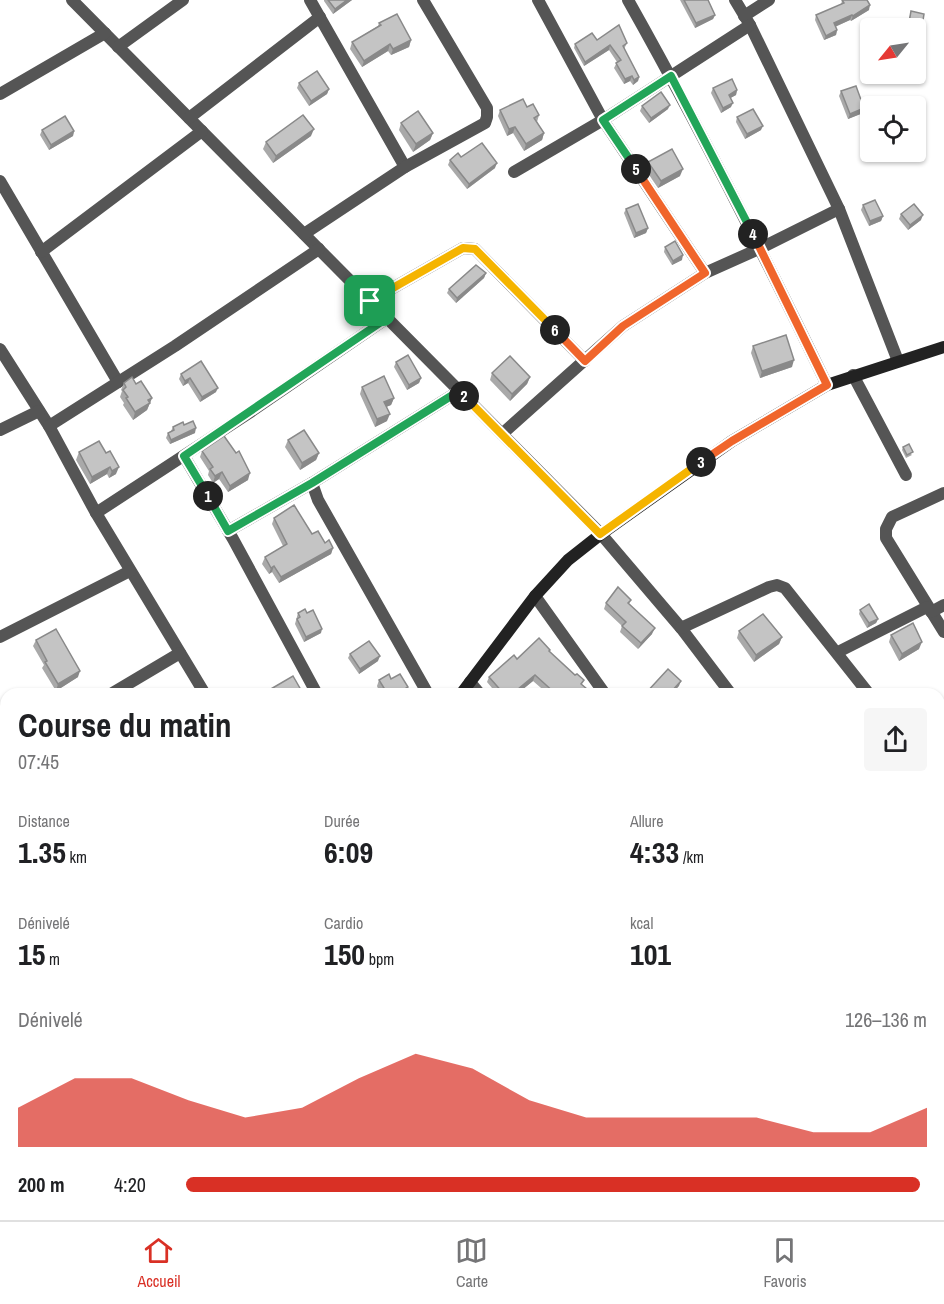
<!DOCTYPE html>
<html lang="fr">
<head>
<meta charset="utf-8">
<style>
  :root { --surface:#fff; --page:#f6f6f6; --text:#202124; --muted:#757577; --line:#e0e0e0; --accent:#d93025 }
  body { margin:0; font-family:"Archivo Narrow",sans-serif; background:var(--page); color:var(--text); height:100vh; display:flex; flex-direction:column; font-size:22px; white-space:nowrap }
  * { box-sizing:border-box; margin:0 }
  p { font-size:20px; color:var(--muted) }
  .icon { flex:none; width:33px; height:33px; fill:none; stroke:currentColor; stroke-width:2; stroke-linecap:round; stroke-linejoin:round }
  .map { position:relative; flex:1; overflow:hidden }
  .panel { position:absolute; left:0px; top:688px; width:945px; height:532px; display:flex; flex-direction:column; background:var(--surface); border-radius:18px 18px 0 0; box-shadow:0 2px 4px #0004 }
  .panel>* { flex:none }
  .needle { width:39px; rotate:240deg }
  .fabs { position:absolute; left:860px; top:18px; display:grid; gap:12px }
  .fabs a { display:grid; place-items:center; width:66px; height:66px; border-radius:6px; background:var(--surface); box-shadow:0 2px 4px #0004; font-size:30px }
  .pin { position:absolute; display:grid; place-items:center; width:51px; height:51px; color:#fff; margin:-26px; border-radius:12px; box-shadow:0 3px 9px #0006 }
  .km { position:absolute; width:30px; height:30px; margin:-15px; border-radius:50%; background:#222; color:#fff; font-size:16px; line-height:30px; text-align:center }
  .round { display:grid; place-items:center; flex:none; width:63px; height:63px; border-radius:6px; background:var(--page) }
  .overview { display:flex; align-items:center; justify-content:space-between; height:102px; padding:0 18px }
  h1 { font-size:33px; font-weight:700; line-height:45px }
  .stats { display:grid; grid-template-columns:repeat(3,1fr); gap:9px; height:102px; padding:6px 18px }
  .stats div { display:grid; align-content:center }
  .stats b { font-size:30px; font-weight:700 }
  .stats small { font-size:16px; font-weight:400 }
  .stats p { font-size:16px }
  .chart { height:168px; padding:12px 18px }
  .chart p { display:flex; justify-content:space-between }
  .chart svg { width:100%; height:108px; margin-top:6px; fill:var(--accent); opacity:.7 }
  ul { padding:0 18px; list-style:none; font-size:20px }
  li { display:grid; grid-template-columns:96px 72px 1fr; align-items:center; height:45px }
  li i { height:15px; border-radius:8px; background:var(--accent) }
  .dock { display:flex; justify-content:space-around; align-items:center; height:84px; border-top:2px solid var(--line); background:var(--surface); font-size:16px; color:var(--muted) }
  .dock a { display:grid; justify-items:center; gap:3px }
  .dock .active { color:var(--accent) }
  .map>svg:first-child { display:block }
</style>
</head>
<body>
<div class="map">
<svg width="944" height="1220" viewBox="0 0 944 1220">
  <rect width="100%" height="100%" fill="#fff"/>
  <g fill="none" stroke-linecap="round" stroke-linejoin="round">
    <g stroke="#555" stroke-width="12">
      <path d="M72 0 601 534 681 628 731 694"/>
      <path d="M310 0 405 167"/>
      <path d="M538 0 603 120 705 273"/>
      <path d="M628 0C699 126 764 255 827 385"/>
      <path d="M735 0 750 25 839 209 898 361"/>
      <path d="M744 16 769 0"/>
      <path d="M118 47 183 0"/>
      <path d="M0 94 105 33"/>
      <path d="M189 118 320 17"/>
      <path d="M514 172 603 120 750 25"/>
      <path d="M0 181 118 382"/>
      <path d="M304 234 405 167 485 123 487 117V108L423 0"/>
      <path d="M41 252 202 131"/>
      <path d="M370 301 463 248 475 249 585 361"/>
      <path d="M0 349 49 426 96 513 205 694"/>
      <path d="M853 375 906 475"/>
      <path d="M49 426 175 346 319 249"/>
      <path d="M0 430 39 411"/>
      <path d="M502 434 623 326 705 273 761 248 839 209"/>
      <path d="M184 456 233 539 317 694"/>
      <path d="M312 483 318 500 428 694"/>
      <path d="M944 493 892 517 886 529V538L944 632"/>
      <path d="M96 513 249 413 387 318"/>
      <path d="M228 531 312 483 459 391"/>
      <path d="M535 596 605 694"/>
      <path d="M931 612 944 605"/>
      <path d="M681 628 769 587 777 585 785 588 869 694"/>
      <path d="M0 637 130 571"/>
      <path d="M838 652 927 607"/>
      <path d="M470 682 480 694"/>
      <path d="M111 694 180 653"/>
      <path d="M0 760 6 756"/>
      <path d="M939 788 944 793"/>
      <path d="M0 836 6 833"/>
      <path d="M939 929 944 928"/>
      <path d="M939 1048 944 1047"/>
      <path d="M0 1161 6 1160"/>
      <path d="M80 1215 83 1220"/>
      <path d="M191 1215 194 1220"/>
      <path d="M285 1215 290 1220"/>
      <path d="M528 1215 533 1220"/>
      <path d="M791 1215 797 1220"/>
      <path d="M896 1215 899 1220"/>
      <path d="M218 1220 224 1215"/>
      <path d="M605 1220 613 1215"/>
      <path d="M869 1220 870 1215"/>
    </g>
    <g stroke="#222" stroke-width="12">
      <path d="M461 694 535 596 568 560 601 534 732 441 827 385 944 347"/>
      <path d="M0 1054 6 1052"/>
    </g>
  </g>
  <g fill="#a9a9a9">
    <path d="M324 0H352L333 14 324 1Z"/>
    <path d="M680 0H708L715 15 713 19 695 28Z"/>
    <path d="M842 0 869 10 851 21 850 20 835 27 837 30 836 35 824 40 815 20 816 15 841 5Z"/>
    <path d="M911 11 920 38 918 43 915 42V28H907Z"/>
    <path d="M379 23 411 40 409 47 391 55 388 51 362 67 350 49 352 42 378 26Z"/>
    <path d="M597 40 627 43 624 49 639 77 638 81 633 85 630 81 624 84 614 68 617 62 609 50 584 66 574 48 575 44Z"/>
    <path d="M299 83 329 89 327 94 309 106 297 88Z"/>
    <path d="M713 88 737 90 736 95 730 98 731 107 721 113 711 93Z"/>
    <path d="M841 91 863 113 848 119 839 96Z"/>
    <path d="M642 106 668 109 649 123 640 111Z"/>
    <path d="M527 107 539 115 537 122 544 133 542 140 524 151 513 133 507 136 498 116 500 110Z"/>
    <path d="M737 117 761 130 745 139 736 122Z"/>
    <path d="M401 123 433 133 430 140 413 152 399 130Z"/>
    <path d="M42 130 74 131 73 136 49 150 40 135Z"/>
    <path d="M311 136 273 163 263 149 266 142Z"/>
    <path d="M461 157 495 168 467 189 448 165 450 160Z"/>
    <path d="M648 162 680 176 658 188 645 169Z"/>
    <path d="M863 205 883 216 881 221 869 226 861 210Z"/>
    <path d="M626 209 648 228 646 233 634 238 624 213Z"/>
    <path d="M901 214 921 220 908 230 899 219Z"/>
    <path d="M665 247 682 260 672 265 664 252Z"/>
    <path d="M486 273 484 278 456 303 447 293 449 289Z"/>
    <path d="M753 346 792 367 760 378 751 353Z"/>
    <path d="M396 362 421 378 419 383 407 390 394 367Z"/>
    <path d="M492 373 530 377 527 384 510 401 490 380Z"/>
    <path d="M181 374 216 392 200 402 188 383 183 386 179 379Z"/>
    <path d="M124 383 136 384 152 398 147 410 133 420 123 405 124 403 120 397 122 391 121 390Z"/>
    <path d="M362 387 394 398 391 405 386 407 387 421 375 427 360 394Z"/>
    <path d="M184 425 195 433 170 444 166 438 168 433 171 431 173 427Z"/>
    <path d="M288 440 319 453 316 460 300 470 285 447Z"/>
    <path d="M99 441 116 474 109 478 107 474 90 484 76 460 79 452Z"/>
    <path d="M903 447 912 455 906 458 902 450Z"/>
    <path d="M202 451 248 480 228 492 219 479 213 483 208 475 209 471 200 457Z"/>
    <path d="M274 518 312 534 333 548 331 554 279 583 272 572 269 574 262 564 265 557 283 546 272 524Z"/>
    <path d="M631 600 629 604 652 634 638 649 620 632 622 626 604 609 606 603Z"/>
    <path d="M860 610 878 619 876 623 867 628 859 614Z"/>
    <path d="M298 613 321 633 304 642 295 624Z"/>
    <path d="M739 631 782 637 779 644 754 662 737 638Z"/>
    <path d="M891 635 919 649 899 661 889 642Z"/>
    <path d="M36 640 78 677 56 691 42 668 44 665 33 646Z"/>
    <path d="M549 652 592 694H548L533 681 517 694H497L487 682 489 677 517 659Z"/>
    <path d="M350 654 378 661 359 674 348 658Z"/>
    <path d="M391 679 408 687 406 694 379 691 377 686 379 680Z"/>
    <path d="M5 765H6V774L3 770Z"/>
    <path d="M6 1089V1129L4 1130 2 1127Z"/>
    <path d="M569 1215H582L573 1220H572Z"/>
  </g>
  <g fill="#898989">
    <path d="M347 0H352L333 14 335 9Z"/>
    <path d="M870 5 869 10 851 21 853 16Z"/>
    <path d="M715 15 713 19 695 28 696 23Z"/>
    <path d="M852 15 850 20 832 28 834 23Z"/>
    <path d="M837 30 836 35 824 40 826 36Z"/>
    <path d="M411 40 409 47 391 55 393 49Z"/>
    <path d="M390 44 388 51 362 67 364 61Z"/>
    <path d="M610 45 609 50 584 66 585 62Z"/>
    <path d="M632 76 630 81 624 84 625 79Z"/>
    <path d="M639 77 638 81 633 85 634 80Z"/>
    <path d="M329 89 327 94 309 106 311 101Z"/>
    <path d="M737 90 736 95 727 100 729 95Z"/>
    <path d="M733 103 731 107 721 113 723 108Z"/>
    <path d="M670 105 668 109 649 123 651 118Z"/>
    <path d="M864 108 863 113 848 119 850 114Z"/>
    <path d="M763 126 761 130 745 139 747 134Z"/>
    <path d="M515 127 513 133 507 136 509 129Z"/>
    <path d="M314 129 311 136 273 163 276 156Z"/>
    <path d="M74 131 73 136 49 150 51 145Z"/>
    <path d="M433 133 430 140 413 152 416 144Z"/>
    <path d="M544 133 542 140 524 151 526 144Z"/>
    <path d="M497 163 495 168 467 189 469 184Z"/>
    <path d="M683 169 680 176 658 188 661 181Z"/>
    <path d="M923 215 921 220 908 230 910 225Z"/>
    <path d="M883 216 881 221 869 226 870 221Z"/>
    <path d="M648 228 646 233 634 238 636 233Z"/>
    <path d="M683 255 682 260 672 265 673 261Z"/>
    <path d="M486 273 484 278 456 303 457 298Z"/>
    <path d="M794 360 792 367 760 378 762 371Z"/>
    <path d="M530 377 527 384 510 401 512 394Z"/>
    <path d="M190 378 188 383 183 386 185 381Z"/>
    <path d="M421 378 419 383 407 390 409 385Z"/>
    <path d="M218 388 216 392 200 402 202 397Z"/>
    <path d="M152 398 147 410 133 420 135 412Z"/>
    <path d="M394 398 391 405 381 409 384 402Z"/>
    <path d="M390 414 387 421 375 427 377 419Z"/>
    <path d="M196 428 195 433 170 444 171 440Z"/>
    <path d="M319 453 316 460 300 470 302 463Z"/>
    <path d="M110 467 107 474 90 484 92 477Z"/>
    <path d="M119 467 116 474 109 478 112 471Z"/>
    <path d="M222 472 219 479 213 483 215 476Z"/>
    <path d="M250 473 248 480 228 492 230 486Z"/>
    <path d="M333 548 331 554 279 583 281 577Z"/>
    <path d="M274 566 272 572 269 574 271 568Z"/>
    <path d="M878 619 876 623 867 628 869 623Z"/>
    <path d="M655 628 652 634 638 649 641 643Z"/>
    <path d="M322 629 321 633 304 642 306 637Z"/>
    <path d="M782 637 779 644 754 662 756 655Z"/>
    <path d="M922 642 919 649 899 661 902 654Z"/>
    <path d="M380 656 378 661 359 674 360 669Z"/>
    <path d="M80 671 78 677 56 691 58 684Z"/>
    <path d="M535 675 533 681 517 694H512Z"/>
    <path d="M681 681 679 686 672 694H669Z"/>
    <path d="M408 687 406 694H397Z"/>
    <path d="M944 743V749L939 751V746Z"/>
    <path d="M4 1121 2 1127 0 1128V1122Z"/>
    <path d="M6 1187 5 1192 0 1194V1191Z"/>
    <path d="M575 1215H582L572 1220 574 1216Z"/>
  </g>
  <g fill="#c4c4c4" stroke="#898989" stroke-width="1.5">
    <path d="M328 0H347L335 9Z"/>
    <path d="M684 0H708L715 15 696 23Z"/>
    <path d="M842 0H867L870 5 853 16 852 15 834 23 837 30 826 36 816 15 844 3Z"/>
    <path d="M911 11 924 14 920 38 915 37V28H908Z"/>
    <path d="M397 14 411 40 393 49 390 44 364 61 352 42 381 25 379 23Z"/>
    <path d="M619 25 627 43 623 46 639 77 634 80 632 76 625 79 616 63 621 60 610 45 585 62 575 44 592 33 597 40Z"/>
    <path d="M317 71 329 89 311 101 299 83Z"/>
    <path d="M732 79 737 90 729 95 733 103 723 108 713 88Z"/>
    <path d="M856 86 864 108 850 114 841 91Z"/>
    <path d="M661 92 670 105 651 118 642 106Z"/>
    <path d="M523 99 527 107 533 104 539 115 534 118 544 133 526 144 515 127 509 129 500 110Z"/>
    <path d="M753 109 763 126 747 134 737 117Z"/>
    <path d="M418 111 433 133 416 144 401 123Z"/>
    <path d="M303 115 314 129 276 156 266 142Z"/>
    <path d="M65 116 74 131 51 145 42 130Z"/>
    <path d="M482 143 497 163 469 184 450 160 458 153 461 157Z"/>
    <path d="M672 149 683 169 661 181 648 162Z"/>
    <path d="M875 200 883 216 870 221 863 205Z"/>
    <path d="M638 204 648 228 636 233 626 209Z"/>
    <path d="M914 204 923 215 910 225 901 214Z"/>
    <path d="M675 241 683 255 673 261 665 247Z"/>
    <path d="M476 265 486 273 457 298 449 289Z"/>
    <path d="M786 335 794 360 762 371 753 346Z"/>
    <path d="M408 355 421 378 409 385 396 362Z"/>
    <path d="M510 356 530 377 512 394 492 373Z"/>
    <path d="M201 361 218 388 202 397 190 378 185 381 181 374Z"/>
    <path d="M384 376 394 398 384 402 390 414 377 419 362 387Z"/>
    <path d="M132 377 136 384 141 381 152 398 148 400 150 403 135 412 126 398 128 397 123 390 126 387 124 383Z"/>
    <path d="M193 421 196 428 171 440 168 433 174 430 173 427 183 422 184 425Z"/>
    <path d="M304 430 319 453 302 463 288 440Z"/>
    <path d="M224 436 236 453 239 451 250 473 230 486 222 472 215 476 210 469 213 467 202 451Z"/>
    <path d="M99 441 106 453 110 451 119 467 112 471 110 467 92 477 79 452Z"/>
    <path d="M909 444 913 452 907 455 903 447Z"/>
    <path d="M294 505 312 534 318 531 325 543 329 540 333 548 281 577 274 566 271 568 265 557 287 544 274 518Z"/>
    <path d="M618 587 631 600 628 603 655 628 641 643 622 626 626 622 606 603Z"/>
    <path d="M869 604 878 619 869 623 860 610Z"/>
    <path d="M305 609 307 613 313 610 322 629 306 637 297 619 300 617 298 613Z"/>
    <path d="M763 614 782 637 756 655 739 631Z"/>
    <path d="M913 623 922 642 902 654 891 635Z"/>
    <path d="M56 629 80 671 58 684 45 662 47 661 36 640Z"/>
    <path d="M539 638 550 650 549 651 575 675 577 674 584 680 581 684 593 694H556L535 675 512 694H504L489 677 514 655 517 659Z"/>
    <path d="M369 641 380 656 360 669 350 654Z"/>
    <path d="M668 669 681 681 669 694H645Z"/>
    <path d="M389 674 391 679 400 674 408 687 397 694H373L384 688 379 680Z"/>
    <path d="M293 676 301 690 294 694 291 690 283 694 282 693 279 694H265L264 693Z"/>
    <path d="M939 719 944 728V743L939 746Z"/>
    <path d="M2 1079 6 1089V1124L4 1121 0 1122V1080Z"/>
    <path d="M0 1175 6 1185V1187L0 1191Z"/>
    <path d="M6 1209V1215H20L22 1220H0V1212Z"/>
    <path d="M53 1215H54L56 1220H43Z"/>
  </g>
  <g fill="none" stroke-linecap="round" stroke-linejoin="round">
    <g stroke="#fff" stroke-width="12">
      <path id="split-1" d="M208 496 184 456 387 318 370 301"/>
    </g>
    <g stroke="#fff" stroke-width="12">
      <path id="split-2" d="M208 496 228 531 312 483 459 391 464 396"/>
    </g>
    <g stroke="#fff" stroke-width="12">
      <path id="split-3" d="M464 396 600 534 701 462"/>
    </g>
    <g stroke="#fff" stroke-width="12">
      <path id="split-4" d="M701 462 732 441 827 385 753 234"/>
    </g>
    <g stroke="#fff" stroke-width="12">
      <path id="split-5" d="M636 169 603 120 671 76 753 234"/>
    </g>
    <g stroke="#fff" stroke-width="12">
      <path id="split-6" d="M555 330 585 361 623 326 705 273 636 169"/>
    </g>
    <g stroke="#fff" stroke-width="12">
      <path id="split-7" d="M370 301 463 248 475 249 555 330"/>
    </g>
    <use href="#split-1" stroke="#22a559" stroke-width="8"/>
    <use href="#split-2" stroke="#22a559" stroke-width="8"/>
    <use href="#split-3" stroke="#f5b400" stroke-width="8"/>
    <use href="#split-4" stroke="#f0652b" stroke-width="8"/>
    <use href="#split-5" stroke="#22a559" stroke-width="8"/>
    <use href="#split-6" stroke="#f0652b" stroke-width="8"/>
    <use href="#split-7" stroke="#f5b400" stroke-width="8"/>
  </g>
</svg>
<div class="fabs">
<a><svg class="needle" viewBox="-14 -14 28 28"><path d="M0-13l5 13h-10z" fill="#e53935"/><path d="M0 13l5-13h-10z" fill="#757577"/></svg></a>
<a><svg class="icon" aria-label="locate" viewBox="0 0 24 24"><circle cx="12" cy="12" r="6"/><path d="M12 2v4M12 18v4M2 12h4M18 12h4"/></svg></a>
</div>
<div class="pin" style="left:370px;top:301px;background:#1e9e55"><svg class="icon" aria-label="arrive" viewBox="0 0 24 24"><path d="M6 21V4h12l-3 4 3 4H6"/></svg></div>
<b class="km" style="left:208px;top:496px">1</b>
<b class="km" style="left:464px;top:396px">2</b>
<b class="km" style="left:701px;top:462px">3</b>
<b class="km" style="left:753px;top:234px">4</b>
<b class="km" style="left:636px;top:169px">5</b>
<b class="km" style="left:555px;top:330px">6</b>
<section class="panel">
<div class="overview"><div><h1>Course du matin</h1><p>07:45</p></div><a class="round"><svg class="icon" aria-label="share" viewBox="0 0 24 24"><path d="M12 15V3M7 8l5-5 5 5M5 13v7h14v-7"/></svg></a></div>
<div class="stats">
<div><p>Distance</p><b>1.35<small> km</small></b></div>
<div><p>Durée</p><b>6:09</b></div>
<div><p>Allure</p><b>4:33<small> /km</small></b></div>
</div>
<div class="stats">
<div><p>Dénivelé</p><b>15<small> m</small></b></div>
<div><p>Cardio</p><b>150<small> bpm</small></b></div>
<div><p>kcal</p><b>101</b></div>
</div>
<div class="chart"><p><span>Dénivelé</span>126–136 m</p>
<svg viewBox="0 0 160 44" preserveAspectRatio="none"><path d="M0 44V28L10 16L20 16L30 25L40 32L50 28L60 16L70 6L80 12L90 25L100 32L110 32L120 32L130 32L140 38L150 38L160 28V44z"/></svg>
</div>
<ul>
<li><b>200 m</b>4:20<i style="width:99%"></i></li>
</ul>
</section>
</div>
<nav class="dock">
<a class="active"><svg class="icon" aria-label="home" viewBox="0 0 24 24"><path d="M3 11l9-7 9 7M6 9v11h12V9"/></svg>Accueil</a>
<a><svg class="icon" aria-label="map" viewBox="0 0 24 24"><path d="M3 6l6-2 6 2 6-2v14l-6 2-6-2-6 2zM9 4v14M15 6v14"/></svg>Carte</a>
<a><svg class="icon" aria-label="saved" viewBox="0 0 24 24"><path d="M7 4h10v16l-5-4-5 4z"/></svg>Favoris</a>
</nav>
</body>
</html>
